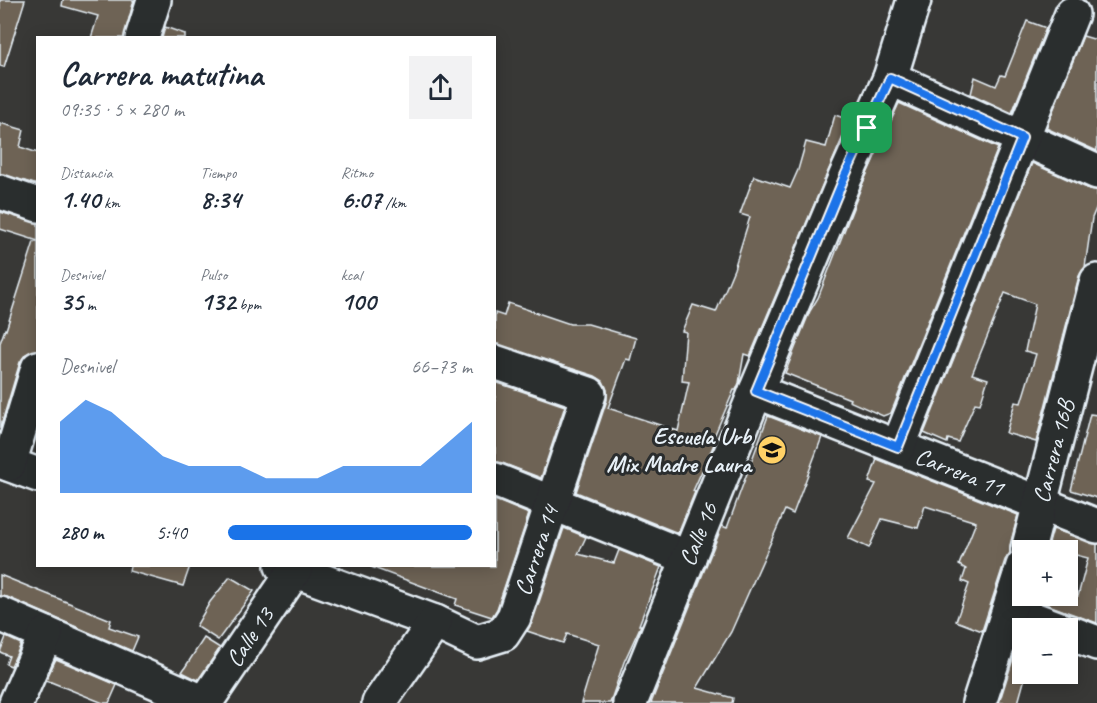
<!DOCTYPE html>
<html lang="es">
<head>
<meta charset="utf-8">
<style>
  :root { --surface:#fff; --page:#f2f2f3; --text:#1f2937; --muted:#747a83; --accent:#1a73e8 }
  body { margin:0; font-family:Caveat,sans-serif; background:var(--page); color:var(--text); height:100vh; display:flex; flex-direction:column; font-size:22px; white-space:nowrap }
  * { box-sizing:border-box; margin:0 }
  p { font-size:20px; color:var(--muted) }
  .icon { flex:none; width:33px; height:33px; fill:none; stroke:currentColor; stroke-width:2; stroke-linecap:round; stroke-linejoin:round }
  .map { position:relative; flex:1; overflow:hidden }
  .sheet { position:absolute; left:36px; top:36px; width:460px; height:531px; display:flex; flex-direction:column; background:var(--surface); border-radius:0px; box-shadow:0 3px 15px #0003 }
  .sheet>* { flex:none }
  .controls { position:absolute; left:1012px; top:540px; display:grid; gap:12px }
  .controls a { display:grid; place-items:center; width:66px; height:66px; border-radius:0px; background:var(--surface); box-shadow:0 3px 15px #0003; font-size:30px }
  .pin { position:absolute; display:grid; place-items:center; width:51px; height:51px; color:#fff; margin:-26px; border-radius:12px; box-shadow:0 3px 9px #0006 }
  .round { display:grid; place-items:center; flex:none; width:63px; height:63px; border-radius:0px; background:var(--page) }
  .headline { display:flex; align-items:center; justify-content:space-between; height:102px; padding:0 24px }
  h1 { font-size:33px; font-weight:700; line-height:45px }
  .stats { display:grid; grid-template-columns:repeat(3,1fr); gap:9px; height:102px; padding:6px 24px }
  .stats div { display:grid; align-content:center }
  .stats b { font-size:26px; font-weight:700 }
  .stats small { font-size:16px; font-weight:400 }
  .stats p { font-size:16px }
  .chart { height:168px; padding:12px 24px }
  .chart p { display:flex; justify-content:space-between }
  .chart svg { width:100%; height:108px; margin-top:6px; fill:var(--accent); opacity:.7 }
  ul { padding:0 24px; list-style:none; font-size:20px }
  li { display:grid; grid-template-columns:96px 72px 1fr; align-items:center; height:45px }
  li i { height:15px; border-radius:8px; background:var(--accent) }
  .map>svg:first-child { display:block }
</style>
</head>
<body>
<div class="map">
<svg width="1097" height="703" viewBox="0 0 1097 703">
  <rect width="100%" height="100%" fill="#383836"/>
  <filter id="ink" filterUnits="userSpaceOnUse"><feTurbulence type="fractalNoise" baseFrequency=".0167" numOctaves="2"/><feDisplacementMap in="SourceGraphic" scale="12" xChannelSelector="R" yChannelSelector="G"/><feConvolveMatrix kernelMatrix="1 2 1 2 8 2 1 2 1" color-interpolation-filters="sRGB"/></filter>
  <g filter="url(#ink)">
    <g fill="#6e6354" stroke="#e8f1f8" stroke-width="1.5">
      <path d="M0 0H25L4 67 0 66Z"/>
      <path d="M63 0H134L124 38H91L98 16 62 6Z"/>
      <path d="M1027 21 1046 28 1012 113 971 94 975 77 996 86 1001 75 1005 76Z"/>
      <path d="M165 27 185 34V38H162Z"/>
      <path d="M1083 36 1097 40V151L1046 128Z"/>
      <path d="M899 103 998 148 891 413 883 416 849 401 850 399 785 373 810 311 818 298 862 185Z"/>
      <path d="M835 115 850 120 750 356 744 354 739 383 736 390H734L712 441 715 442 693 491 695 492 678 533 576 492 607 400V390L603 381 595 376 495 344V313L504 316 508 303 570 324H588L636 338 630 360 626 359 608 408 678 431 689 382 682 381 686 332 682 331 693 305 716 312 734 269 750 217 740 214 754 176 790 188 798 170 806 142 826 147Z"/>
      <path d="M0 123 24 130 20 147 38 153V185L0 174Z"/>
      <path d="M1032 163 1089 189 1097 190V206L1092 218 1085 267 1079 276 1036 442 1006 433 1015 402 1021 403 1036 354 1025 351 1035 304 1005 293 972 374 988 379 980 404 975 403 958 442 948 439 947 443 924 433Z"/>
      <path d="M0 212 38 223V241L0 229Z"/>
      <path d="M34 242H38V350L26 354 20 362 0 429V343L5 329 6 330Z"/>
      <path d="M495 382 565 406 541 478 502 463 495 462Z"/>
      <path d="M1090 414 1097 415V498L1071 490Z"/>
      <path d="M768 416 822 437 793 514 785 510 731 632 697 688 733 698 732 703H651L722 526 727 528Z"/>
      <path d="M877 459 1018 515 1010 545V553L1005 560 982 631 956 621 969 584 962 581 966 569 959 565 976 522 925 506 918 528 882 519 869 548 848 538 876 484 869 482Z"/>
      <path d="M495 500 529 514 497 609 492 617 455 605 457 599 371 567V566H495Z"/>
      <path d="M564 528 586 537 578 554 614 563 619 550 661 567 639 625H641L624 662 610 703H581L599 644 567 634 563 643 527 631 532 623Z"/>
      <path d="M1053 529 1097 544V623L1032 599 1033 596H1078L1088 558 1068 553V550H1047Z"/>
      <path d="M130 566H190L183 586 129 571Z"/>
      <path d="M0 575 111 620 109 627 138 637 132 651 7 597 0 596Z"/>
      <path d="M230 577 254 591 218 640 196 626 210 602Z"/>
      <path d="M6 637 21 644 11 666 6 664 9 656 0 652Z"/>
      <path d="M204 638 220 648 198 680 182 672Z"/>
      <path d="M1014 656 1023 660V674H1026L1018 703H999Z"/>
      <path d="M56 659 117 685 109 703H103L46 680Z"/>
    </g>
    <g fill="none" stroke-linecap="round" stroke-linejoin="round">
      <g stroke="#e8f1f8" stroke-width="38">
        <g id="minor">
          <path d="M142 38 154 0"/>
          <path d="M890 78 1097 172"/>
          <path d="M0 192 38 205"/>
          <path id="s1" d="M756 391 1097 526"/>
          <path d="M898 447 1072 14"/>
          <path d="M0 461 38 475"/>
          <path d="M9 464 38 368"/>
          <path d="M495 480 689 558"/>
          <path id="s2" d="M1028 550 1097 281"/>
          <path id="s3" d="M282 566 435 622 477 642 503 634 514 617 589 394 495 362"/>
          <path d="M1009 610 1057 628"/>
          <path id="s4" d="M0 614 205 703 295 570"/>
          <path d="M1068 632 1097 643"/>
          <path d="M16 703 46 634"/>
          <path d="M379 703 435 622"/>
          <path id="s5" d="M630 703 756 391 845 178 890 78 914 0"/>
          <path d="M979 703 1023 566"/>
        </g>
      </g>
      <use href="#minor" stroke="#2a2d2e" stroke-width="33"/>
    </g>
  </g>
  <g fill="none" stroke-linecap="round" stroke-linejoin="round" filter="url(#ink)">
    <g stroke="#fff" stroke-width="12">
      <path id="route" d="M890 78 1022 138 898 447 756 391 844 178Z"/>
    </g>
    <use href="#route" stroke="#1a73e8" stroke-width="8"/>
  </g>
  <defs>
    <g id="school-disc" transform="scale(1.5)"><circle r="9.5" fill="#ffd166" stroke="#2a2d2e"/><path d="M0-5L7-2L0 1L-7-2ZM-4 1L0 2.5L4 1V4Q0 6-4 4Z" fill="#111"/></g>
  </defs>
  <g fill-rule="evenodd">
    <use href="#school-disc" x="772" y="450"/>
  </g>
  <g text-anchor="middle" stroke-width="6" stroke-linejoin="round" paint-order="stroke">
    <g font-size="24" font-weight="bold" fill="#e8f1f8" stroke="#2a2d2e" text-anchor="end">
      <text x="751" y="444">Escuela Urb<tspan x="751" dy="28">Mix Madre Laura</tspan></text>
    </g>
    <g font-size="24" fill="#e8f1f8" stroke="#2a2d2e">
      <text dy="8" stroke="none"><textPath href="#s2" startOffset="102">Carrera 16B</textPath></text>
      <text dy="8" stroke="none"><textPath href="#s1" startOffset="219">Carrera 11</textPath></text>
      <text dy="8" stroke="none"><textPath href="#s5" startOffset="182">Calle 16</textPath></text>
      <text dy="8" stroke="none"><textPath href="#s3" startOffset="327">Carrera 14</textPath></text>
      <text dy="8" stroke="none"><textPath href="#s4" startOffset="303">Calle 13</textPath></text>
    </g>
  </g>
</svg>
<div class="controls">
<a>+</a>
<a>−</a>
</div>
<div class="pin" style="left:867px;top:128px;background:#1e9e55"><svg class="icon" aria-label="arrive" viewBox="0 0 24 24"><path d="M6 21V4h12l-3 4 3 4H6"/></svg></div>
<section class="sheet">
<div class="headline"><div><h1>Carrera matutina</h1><p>09:35 · 5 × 280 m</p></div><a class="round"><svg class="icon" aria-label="share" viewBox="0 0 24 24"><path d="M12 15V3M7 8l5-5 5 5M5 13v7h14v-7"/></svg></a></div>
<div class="stats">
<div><p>Distancia</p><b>1.40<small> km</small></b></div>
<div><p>Tiempo</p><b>8:34</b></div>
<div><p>Ritmo</p><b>6:07<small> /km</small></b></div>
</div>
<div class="stats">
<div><p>Desnivel</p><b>35<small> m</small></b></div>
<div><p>Pulso</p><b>132<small> bpm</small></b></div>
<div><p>kcal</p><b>100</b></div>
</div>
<div class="chart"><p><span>Desnivel</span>66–73 m</p>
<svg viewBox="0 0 160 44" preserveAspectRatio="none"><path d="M0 44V15L10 6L20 11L30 20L40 29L50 33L60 33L70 33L80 38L90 38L100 38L110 33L120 33L130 33L140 33L150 24L160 15V44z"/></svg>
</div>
<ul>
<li><b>280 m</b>5:40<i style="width:100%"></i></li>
</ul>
</section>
</div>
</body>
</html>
